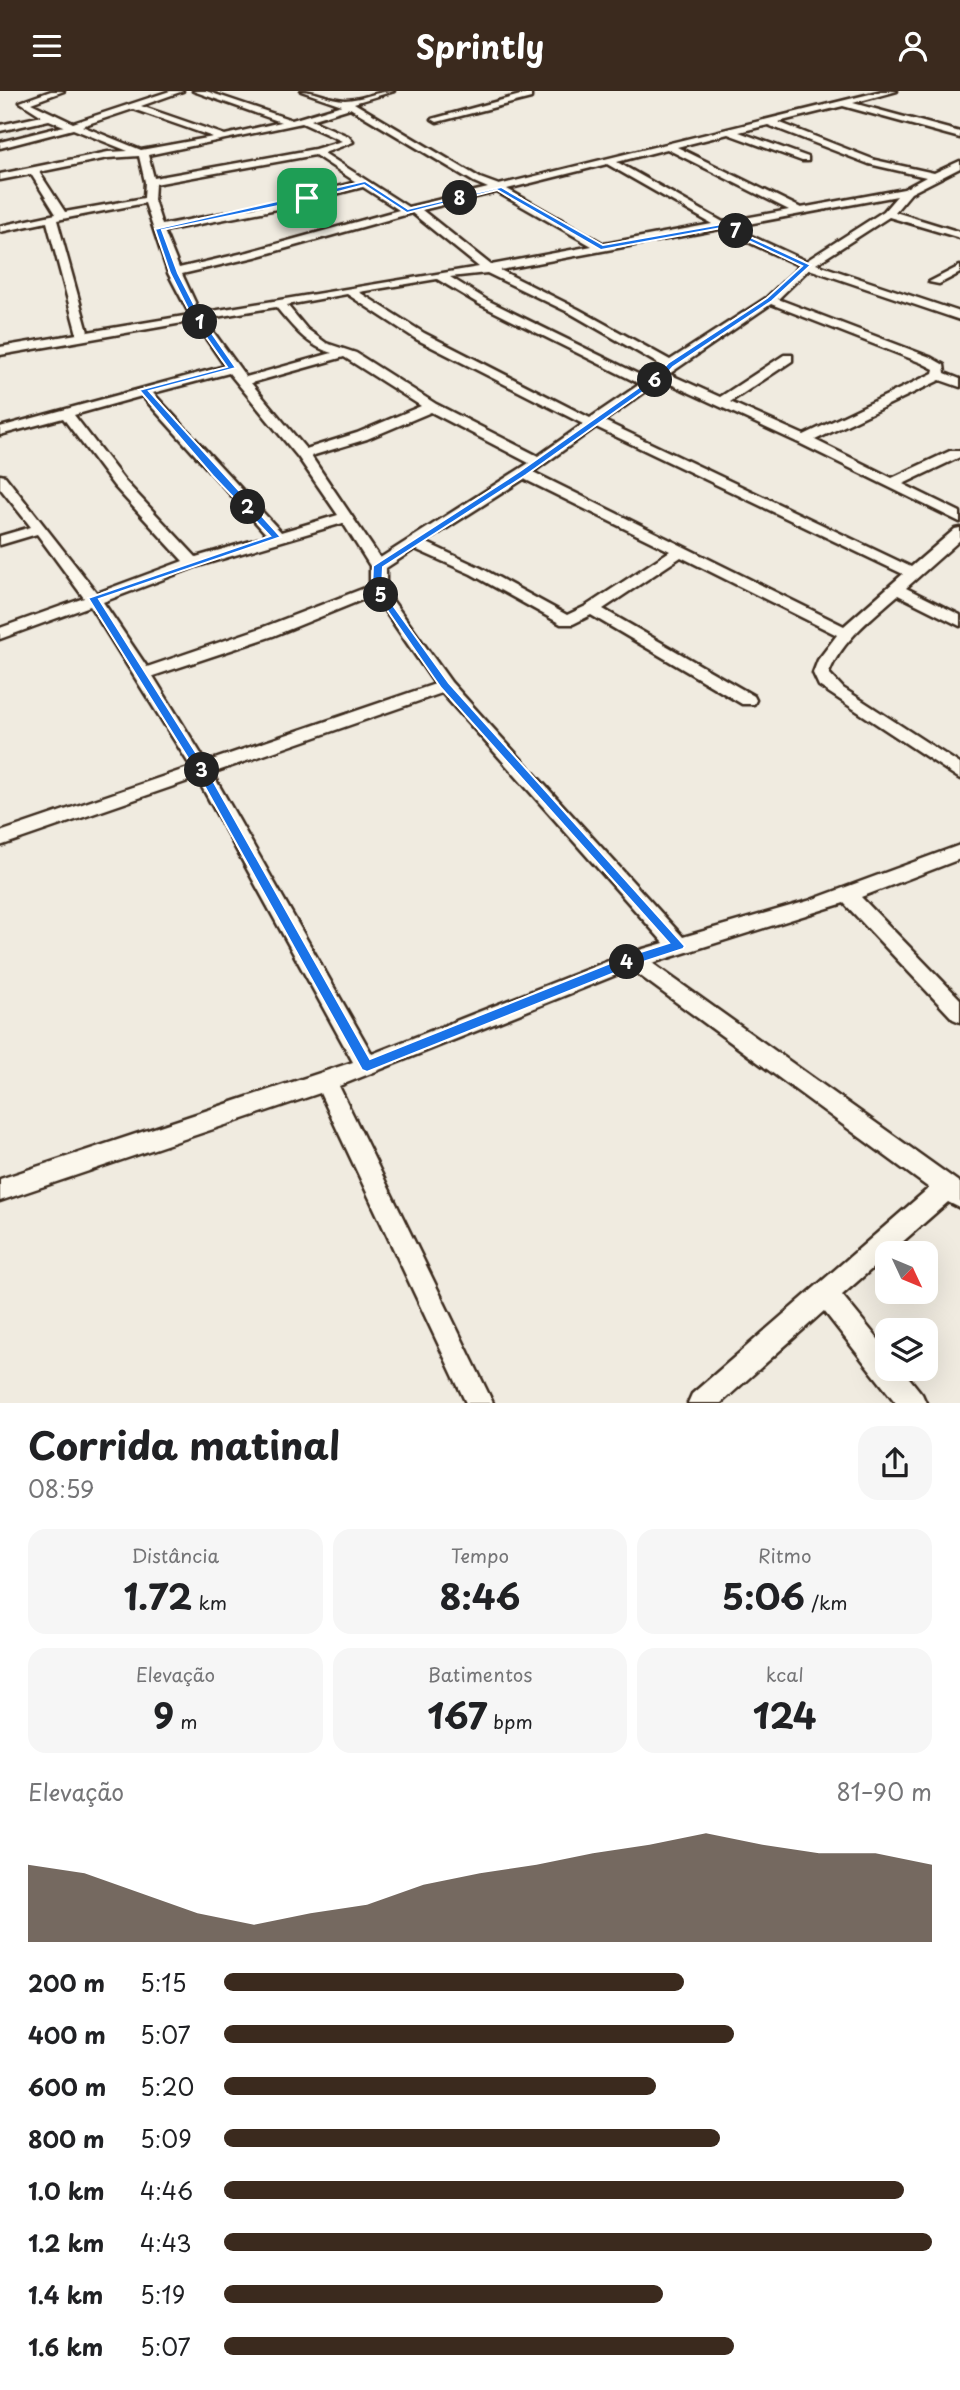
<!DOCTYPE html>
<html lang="pt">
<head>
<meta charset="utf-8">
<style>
  :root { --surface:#fff; --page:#f6f6f6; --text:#202124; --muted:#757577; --accent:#3b2a1e }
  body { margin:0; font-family:"Playpen Sans",sans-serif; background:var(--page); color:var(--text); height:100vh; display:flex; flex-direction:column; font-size:26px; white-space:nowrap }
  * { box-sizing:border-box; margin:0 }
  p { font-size:23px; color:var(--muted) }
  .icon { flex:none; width:38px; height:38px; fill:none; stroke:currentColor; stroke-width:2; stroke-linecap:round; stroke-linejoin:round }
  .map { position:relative; height:1312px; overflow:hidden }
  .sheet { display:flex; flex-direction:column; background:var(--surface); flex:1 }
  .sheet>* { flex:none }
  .needle { width:46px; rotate:134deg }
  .fabs { position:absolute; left:875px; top:1150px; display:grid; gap:14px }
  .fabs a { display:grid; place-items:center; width:63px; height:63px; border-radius:14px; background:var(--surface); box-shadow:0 7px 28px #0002; font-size:35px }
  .pin { position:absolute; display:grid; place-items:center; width:60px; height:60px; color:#fff; margin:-30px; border-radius:14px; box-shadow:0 4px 10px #0006 }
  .km { position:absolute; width:35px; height:35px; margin:-18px; border-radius:50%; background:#222; color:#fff; font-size:19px; line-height:35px; text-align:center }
  .round { display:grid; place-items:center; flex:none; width:74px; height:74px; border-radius:21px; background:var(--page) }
  .summary { display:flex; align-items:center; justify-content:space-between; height:119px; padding:0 28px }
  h1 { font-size:38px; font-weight:700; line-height:52px }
  .figures { display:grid; grid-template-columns:repeat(3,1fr); gap:10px; height:119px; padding:7px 28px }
  .figures div { display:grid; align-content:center; border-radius:18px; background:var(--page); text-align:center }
  .figures b { font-size:35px; font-weight:700 }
  .figures small { font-size:19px; font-weight:400 }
  .figures p { font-size:19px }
  .chart { height:196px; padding:14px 28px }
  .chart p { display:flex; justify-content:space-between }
  .chart svg { width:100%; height:126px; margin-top:7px; fill:var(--accent); opacity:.7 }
  ul { padding:0 28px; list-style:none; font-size:23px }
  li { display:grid; grid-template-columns:112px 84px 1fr; align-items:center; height:52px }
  li i { height:18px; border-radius:9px; background:var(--accent) }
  header { display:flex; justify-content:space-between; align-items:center; height:91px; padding:0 28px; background:var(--accent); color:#fff; font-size:32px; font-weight:700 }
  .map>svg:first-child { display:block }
</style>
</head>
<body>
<header><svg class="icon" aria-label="menu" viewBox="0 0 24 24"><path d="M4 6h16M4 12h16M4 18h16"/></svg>Sprintly<svg class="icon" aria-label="person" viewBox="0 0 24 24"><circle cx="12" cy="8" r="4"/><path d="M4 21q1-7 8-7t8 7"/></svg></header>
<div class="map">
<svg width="960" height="1312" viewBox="0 0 960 1312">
  <rect width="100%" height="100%" fill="#f0ebe0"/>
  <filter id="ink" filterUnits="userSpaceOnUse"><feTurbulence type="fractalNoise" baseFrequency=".0143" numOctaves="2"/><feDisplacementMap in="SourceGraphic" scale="14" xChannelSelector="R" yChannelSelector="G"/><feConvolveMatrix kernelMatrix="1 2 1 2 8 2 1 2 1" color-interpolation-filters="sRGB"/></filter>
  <g filter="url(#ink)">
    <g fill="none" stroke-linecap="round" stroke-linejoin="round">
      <g stroke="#3b2a1e" stroke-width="5">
        <g id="street">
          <path d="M51 0H64L31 12 73 32 170 0H183L141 15 225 44 281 31 193 0H206L292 29 342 14 301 0C316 0 330 9 345 9 361 9 377 0 394 0L354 12 480 87 499 94 882 0H897L853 12 960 41V47L843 15 778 31 875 69 934 82 960 70V77L911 102 895 121 960 141V147L889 126 816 173 960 221V229L809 178 778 208 930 266 944 274 945 282 960 288V296L940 289 815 349 892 387 950 360H960V366L903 393 960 421V431L799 352 662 289 604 330 911 476 955 438 960 437V449L906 497 960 524V535L898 504C872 527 842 549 829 582L843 597 960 673V688L819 595 813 582 818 569 837 544 681 466 603 518 754 605 756 609 754 613H742L591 524 573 533H561L471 483 415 458 386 477V497L390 506 451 591 683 846 808 810 960 754V768L861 806 960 908V931L953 928 844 812 652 872 960 1092V1117L948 1111 842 1204 887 1259V1278H902L922 1303 926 1312H896L824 1220 721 1312H688L692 1303 929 1097 631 878 339 995 493 1312H466L320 1002 0 1110V1088L353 971 197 687 0 755V741L191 676 90 515 0 548V537L84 507 37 443 0 454V445L31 436 0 397V384L5 385 97 502 183 470 114 395 63 327 0 344V336L225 275 194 230 0 264V256L77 243 47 131 0 141V135L56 123 31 83 0 89V83L108 61 128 60 73 38 0 57V51L64 35 49 29 0 40V34L42 25 20 11ZM350 17 474 91 488 97 408 116 324 62 353 51 348 45 311 29ZM133 18 213 46 141 59 82 35ZM302 32 342 50 315 58 154 87 148 64ZM768 34 869 73 926 86 904 98 801 117 677 56 728 43 802 70H808V66L739 41ZM667 58 789 119 723 131 617 71ZM315 64 356 91 276 112 162 134 154 109 155 93ZM139 65 145 91 144 107 65 121 39 81 108 67ZM607 73 712 133 604 153 507 98ZM363 96 399 119 248 161 179 177 164 140 277 118ZM497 101 592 155 491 174 422 119ZM897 105 884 120 806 170 732 136ZM145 112 168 182 190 224 88 241 57 129ZM412 122 479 176 200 222 182 183 255 166ZM720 138 800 175 766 207 670 269 578 218 500 179ZM487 182 570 222 662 275 648 288 487 209 450 186ZM437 188 479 213 640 293 590 327 424 242 359 201ZM347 203 416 248 583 333 538 365 436 313 356 262 326 252 307 238 287 214ZM771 213 922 272 934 278 933 282 804 344 730 311 792 270V264H784L720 306 669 283ZM276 216C293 236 306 254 332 262L246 286 204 228ZM344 266 421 315 357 342 306 358 251 292ZM229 282 298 366 338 424 281 441 153 302ZM142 305 268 445 196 466 124 389 74 324ZM431 321 529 372 380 467 311 365 367 348ZM596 336 903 483 844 535 533 381ZM524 388 670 460 586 515 567 524 481 477 425 451ZM343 432 370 475V495L261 537 147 576 103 511 198 475ZM374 504 435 593 206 671 153 585 273 545ZM442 602 664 852 626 863 372 963 212 682Z"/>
          <path d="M528 2 531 3V7L437 31 432 28Z"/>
          <path d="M960 175V182L939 193 929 191Z"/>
        </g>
      </g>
      <use href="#street" fill="#fbf7ec" fill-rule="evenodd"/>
    </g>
  </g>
  <path fill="#1a73e8" stroke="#fff" stroke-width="2" fill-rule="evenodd" d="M365 90 408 118 501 96 603 154 722 133 811 174 772 210 673 276 664 286 526 384 383 476 382 497 387 506 449 592 685 855 683 858 637 873 367 981 362 979 196 680 88 507 270 445 213 385 139 299 227 276 192 226 170 182 155 138ZM364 94 407 122 497 99 601 159 721 137 802 175 767 207 668 272 658 283 520 380 373 475 372 497 378 506 441 597 669 852 628 865 370 968 207 679 99 508 281 446 149 300 236 277 200 225 178 182 162 139 307 109Z"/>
</svg>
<div class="fabs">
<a><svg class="needle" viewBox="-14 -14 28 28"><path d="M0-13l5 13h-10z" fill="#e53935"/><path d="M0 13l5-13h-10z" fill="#757577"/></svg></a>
<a><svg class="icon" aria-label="layers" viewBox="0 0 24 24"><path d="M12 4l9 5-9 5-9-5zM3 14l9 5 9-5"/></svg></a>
</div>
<div class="pin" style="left:307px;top:107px;background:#1e9e55"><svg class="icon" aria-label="arrive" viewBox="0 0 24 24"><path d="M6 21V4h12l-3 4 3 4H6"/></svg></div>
<b class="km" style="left:200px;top:231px">1</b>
<b class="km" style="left:248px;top:416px">2</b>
<b class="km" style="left:202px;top:679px">3</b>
<b class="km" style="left:627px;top:871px">4</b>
<b class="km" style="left:381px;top:504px">5</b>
<b class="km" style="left:655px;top:289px">6</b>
<b class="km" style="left:736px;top:140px">7</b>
<b class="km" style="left:460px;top:107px">8</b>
</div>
<section class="sheet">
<div class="summary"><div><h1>Corrida matinal</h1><p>08:59</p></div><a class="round"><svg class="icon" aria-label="share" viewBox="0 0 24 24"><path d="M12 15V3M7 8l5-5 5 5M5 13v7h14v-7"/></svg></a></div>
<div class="figures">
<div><p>Distância</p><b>1.72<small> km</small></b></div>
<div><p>Tempo</p><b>8:46</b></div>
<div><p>Ritmo</p><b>5:06<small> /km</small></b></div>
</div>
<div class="figures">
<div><p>Elevação</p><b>9<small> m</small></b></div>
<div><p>Batimentos</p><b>167<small> bpm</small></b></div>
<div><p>kcal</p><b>124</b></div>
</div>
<div class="chart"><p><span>Elevação</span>81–90 m</p>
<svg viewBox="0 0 160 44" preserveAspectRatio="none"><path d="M0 44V17L10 20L20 27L30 34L40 38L50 34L60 31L70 24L80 20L90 17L100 13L110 10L120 6L130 10L140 13L150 13L160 17V44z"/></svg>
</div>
<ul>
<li><b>200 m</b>5:15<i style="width:65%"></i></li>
<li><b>400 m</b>5:07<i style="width:72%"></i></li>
<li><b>600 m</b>5:20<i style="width:61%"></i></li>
<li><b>800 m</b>5:09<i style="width:70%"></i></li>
<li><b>1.0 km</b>4:46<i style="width:96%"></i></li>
<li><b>1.2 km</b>4:43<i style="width:100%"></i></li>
<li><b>1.4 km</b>5:19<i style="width:62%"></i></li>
<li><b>1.6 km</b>5:07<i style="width:72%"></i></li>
</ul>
</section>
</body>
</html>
